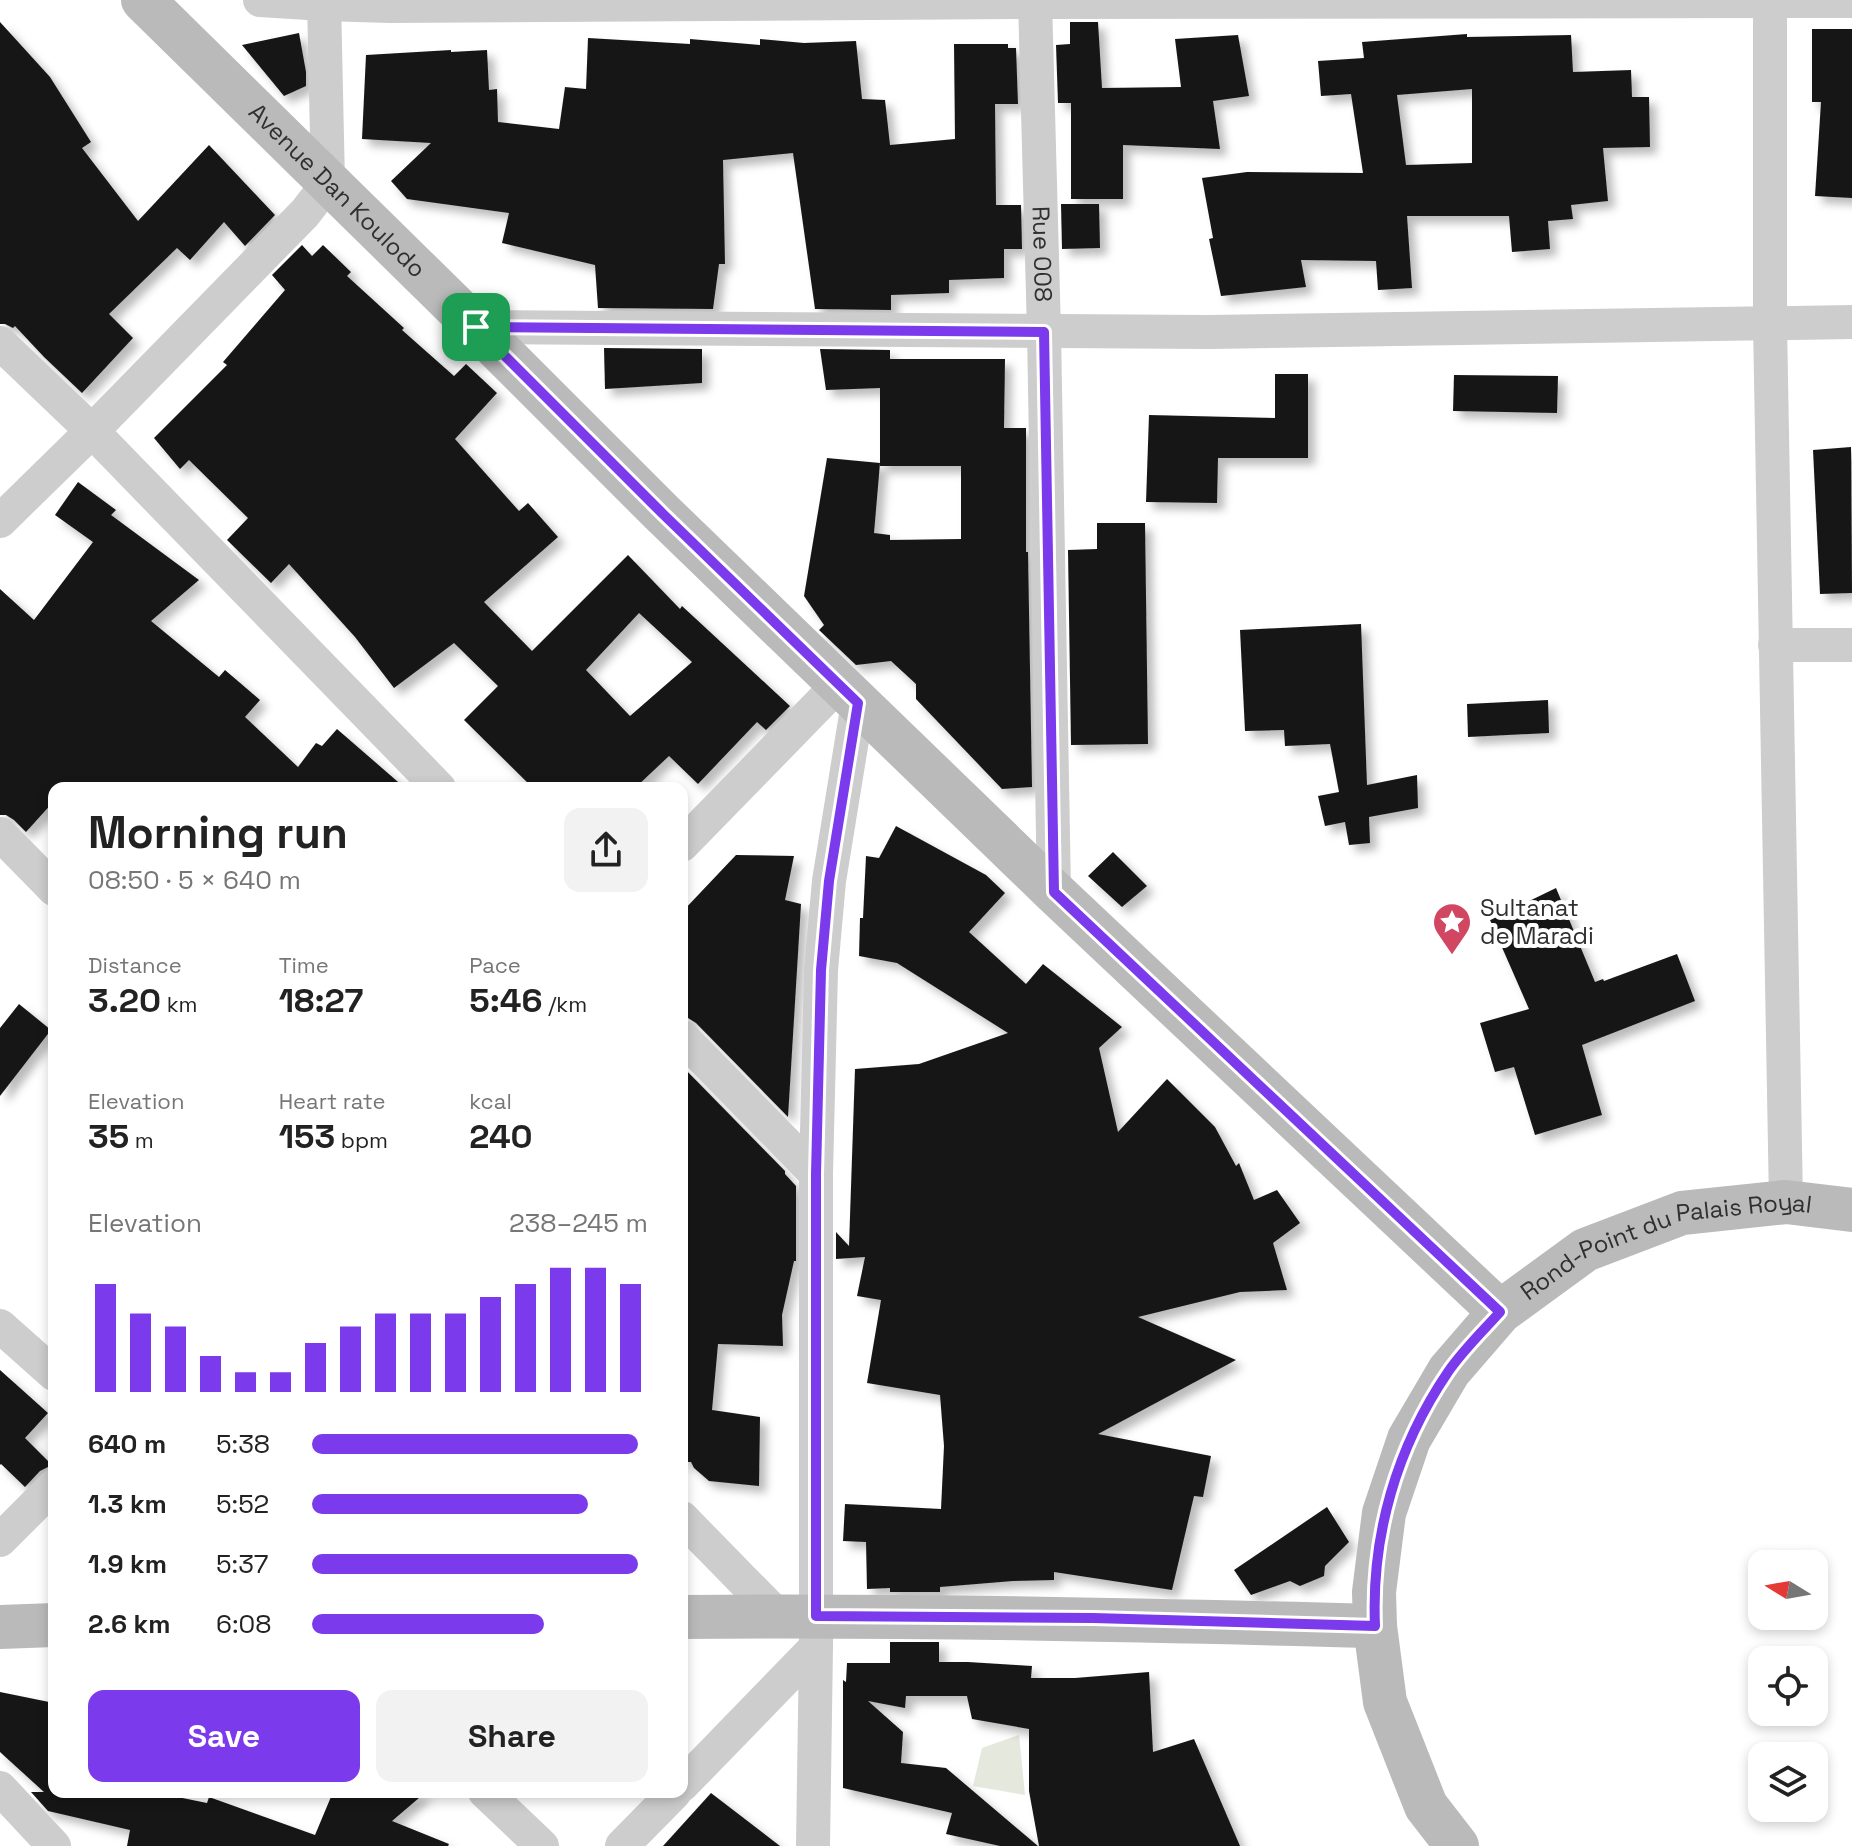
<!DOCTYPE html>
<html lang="en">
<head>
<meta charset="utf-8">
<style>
  :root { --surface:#fff; --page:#f2f2f2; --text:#222; --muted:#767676; --accent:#7c3aed }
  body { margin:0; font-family:"Space Grotesk",sans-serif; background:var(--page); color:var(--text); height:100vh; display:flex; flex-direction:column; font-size:30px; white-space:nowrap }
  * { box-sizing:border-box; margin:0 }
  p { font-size:26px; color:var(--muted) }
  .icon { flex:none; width:44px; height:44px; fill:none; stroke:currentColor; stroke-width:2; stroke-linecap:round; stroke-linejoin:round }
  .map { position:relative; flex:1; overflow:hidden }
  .drawer { position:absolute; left:48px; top:782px; width:640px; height:1016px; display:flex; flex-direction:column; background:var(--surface); border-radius:16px; box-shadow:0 4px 12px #0003 }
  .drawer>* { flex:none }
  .needle { width:52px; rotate:281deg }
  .tools { position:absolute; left:1748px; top:1550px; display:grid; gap:16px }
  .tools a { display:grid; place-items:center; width:80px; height:80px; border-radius:16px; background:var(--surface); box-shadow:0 4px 12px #0003; font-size:40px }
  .pin { position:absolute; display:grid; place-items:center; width:68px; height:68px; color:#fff; margin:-34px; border-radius:16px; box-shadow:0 4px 12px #0006 }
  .round { display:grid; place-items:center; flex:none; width:84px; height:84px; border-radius:16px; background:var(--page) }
  .summary { display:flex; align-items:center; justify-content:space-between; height:136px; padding:0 40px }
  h1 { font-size:44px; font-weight:800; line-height:60px }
  .figures { display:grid; grid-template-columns:repeat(3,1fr); gap:12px; height:136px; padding:8px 40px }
  .figures div { display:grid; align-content:center }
  .figures b { font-size:34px; font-weight:800 }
  .figures small { font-size:22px; font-weight:400 }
  .figures p { font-size:22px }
  .chart { height:224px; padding:16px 40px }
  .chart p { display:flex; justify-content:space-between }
  .chart svg { width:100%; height:144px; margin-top:8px; stroke:var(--accent); stroke-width:6 }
  .primary-button { display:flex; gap:16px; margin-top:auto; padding:16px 40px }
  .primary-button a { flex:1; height:92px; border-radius:16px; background:var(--accent); color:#fff; font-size:32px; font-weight:800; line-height:92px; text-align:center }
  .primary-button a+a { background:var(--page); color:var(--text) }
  ul { padding:0 40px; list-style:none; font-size:26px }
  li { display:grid; grid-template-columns:128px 96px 1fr; align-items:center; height:60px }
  li i { height:20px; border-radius:10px; background:var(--accent) }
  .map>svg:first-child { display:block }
</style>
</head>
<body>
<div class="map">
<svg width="1852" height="1846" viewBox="0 0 1852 1846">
  <defs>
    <filter id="shadow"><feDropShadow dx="7" dy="7" stdDeviation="4" flood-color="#0004"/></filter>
  </defs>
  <rect width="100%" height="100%" fill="#fff"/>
  <path fill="#e4e8dd" d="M1019 1735 1025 1795 973 1786 982 1748Z"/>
  <g fill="#171717" fill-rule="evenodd" filter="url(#shadow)">
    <path d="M0 22 50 77 91 142 82 148 138 221 209 145 275 215 245 246 224 222 190 260 177 248 109 314 133 338 82 393 44 357 15 326 13 328 5 324H0Z"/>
    <path d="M1070 22H1098L1102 88 1181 87 1175 39 1238 35 1249 96 1213 101 1220 149 1123 145V199H1071V103H1058L1056 45 1070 44Z"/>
    <path d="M1812 29H1852V198L1815 196 1821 102H1812Z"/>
    <path d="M299 33 306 72V86L284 96 242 45Z"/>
    <path d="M1467 34V37L1571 35 1573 72 1631 70 1632 97H1649L1650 147 1603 148 1608 201 1571 205 1573 219 1548 221 1550 249 1512 252 1509 216H1407L1412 288 1378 290 1376 261 1301 260 1306 287 1221 296 1209 239 1213 238 1202 178 1247 172 1363 173 1351 94 1321 96 1318 61 1364 58 1362 42ZM1472 89V163L1406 165 1397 95Z"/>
    <path d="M588 38 690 44V39L760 45V39L804 43 856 41 862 99 885 100 890 145 955 139 954 44H1008V48H1016L1018 104H995L996 205H1021L1022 249H1004V278L949 280V293L891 295V310L815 309 793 153 723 160 725 264H719L713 309 598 308 595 265 502 243 509 213 407 199 391 181 431 143 362 139 366 55 451 50V52L487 50 489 90 497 89 498 122 559 129 565 87 586 89Z"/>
    <path d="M1061 204H1099L1100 248 1062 249Z"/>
    <path d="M302 245 312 256 323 245 351 272 347 276 404 328 402 330 454 376 466 364 497 393 455 439 519 511 528 503 558 537 484 602 532 651 628 555 680 609 682 606 790 706 766 730 757 722 698 784 669 756 635 788H533L464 720 498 686 454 643 394 688 355 637 289 564 271 583 227 540 248 518 189 460 180 469 154 438 227 365 223 362 285 290 272 275ZM639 613 692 662 630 716 586 670Z"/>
    <path d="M604 348 702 349V383L605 389Z"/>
    <path d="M820 349 890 350V359H1005L1004 428H1026V552H1028L1032 787 1002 789 916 699V684L891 661 856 665 819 630 824 625 804 596 827 458 880 463 874 533 890 535V540L961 539V466H880V388L826 390Z"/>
    <path d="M1275 374H1308V458H1218L1217 503 1146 502 1149 415 1275 418Z"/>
    <path d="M1454 375 1558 376 1557 413 1453 411Z"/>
    <path d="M1851 447 1852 593 1820 594 1813 450Z"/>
    <path d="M78 482 116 510 111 515 199 580 151 621 219 677 225 670 260 700 245 717 298 767 316 743 322 746 337 729 405 788H54V801L26 832 14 820 6 815H0V589L34 620 93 542 55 515Z"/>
    <path d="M1097 523H1145L1148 744 1071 745 1068 550 1097 549Z"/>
    <path d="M1361 624 1367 785 1417 775 1418 808 1369 817 1370 843 1349 845 1345 822 1325 826 1318 796 1339 792 1330 744 1285 746 1284 730 1245 731 1240 630Z"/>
    <path d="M1548 700 1549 733 1468 737 1467 704Z"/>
    <path d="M896 826 986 875 1005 893 969 932 1026 984 1043 964 1122 1027 1099 1048 1118 1132 1167 1079 1215 1127 1236 1166 1239 1163 1254 1200 1277 1190 1300 1223 1273 1243 1287 1290 1240 1292 1138 1317 1236 1360 1098 1434 1211 1456 1203 1497 1194 1496 1172 1590 1054 1572V1580L1013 1581 940 1587V1592H890V1588L867 1589 866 1542 843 1541 845 1504 941 1509 944 1446 940 1395 867 1383 881 1300 857 1296 865 1257 836 1259V1232L849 1246 855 1069 919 1064 1008 1033 897 963 859 956 860 918H863L866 856 879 858Z"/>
    <path d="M1113 852 1147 886 1122 907 1088 876Z"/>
    <path d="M736 855 794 856 785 900 801 904 788 1117 696 1023 688 1018H682V912Z"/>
    <path d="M1556 888 1595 982 1603 979 1604 981 1677 954 1695 1001 1582 1045 1602 1115 1535 1135 1514 1067 1495 1072 1480 1023 1529 1009 1490 920Z"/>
    <path d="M19 1004 51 1030 0 1096V1028Z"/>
    <path d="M682 1066 785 1171V1174L796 1186V1261H794L782 1315 783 1346 718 1344 712 1410 760 1417 759 1486 709 1481 694 1468 691 1462H682Z"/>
    <path d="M0 1370 48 1413 25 1438 54 1467H48L40 1471 25 1487 1 1464 0 1465Z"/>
    <path d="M1327 1507 1349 1542 1325 1566 1324 1576 1300 1586 1290 1581 1251 1595 1234 1570Z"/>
    <path d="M890 1642H939V1662H968L1032 1666 1031 1678H1075L1149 1672 1153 1752 1194 1739 1240 1846H1039L1029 1791V1729L972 1719 967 1696H906L905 1708 868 1701 903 1732 901 1763 946 1768 1038 1846H1000L946 1834 952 1813 843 1788V1680L846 1682 847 1663H890Z"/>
    <path d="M0 1692 54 1703V1792H153L207 1803 209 1797 315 1835 333 1792H426L392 1821 449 1844 448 1846H127L130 1830 48 1811 31 1792H44L0 1752Z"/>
    <path d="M711 1793 780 1846H663Z"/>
  </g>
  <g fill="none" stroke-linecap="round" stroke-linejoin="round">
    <g stroke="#cdcdcd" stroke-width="34">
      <path d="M260 0 324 4 390 6 1036 2 1852 1"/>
      <path id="s1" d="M1035 0 1044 332 1054 892"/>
      <path d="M1770 0V323L1786 1202"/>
      <path d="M476 327 1209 332 1852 322"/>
      <path d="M0 343 92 431 439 788"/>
      <path d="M0 521 92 431 305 213 328 183 324 0"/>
      <path d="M1775 645H1852"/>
      <path d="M0 834 54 889"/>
      <path d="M682 845 839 684"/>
      <path d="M682 1037 816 1174"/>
      <path d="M0 1326 54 1374"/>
      <path d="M682 1518 778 1616"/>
      <path d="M0 1540 54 1486"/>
      <path d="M682 1785 816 1647"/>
      <path d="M0 1788 54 1846"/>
      <path d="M485 1792 542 1846"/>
      <path d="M622 1846 675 1792"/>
      <path d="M813 1846 816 1647V1174L821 970 829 881 858 703"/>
    </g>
    <g stroke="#bababa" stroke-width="44">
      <path id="s2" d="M143 0 476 327 663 514 839 684 1054 892 1500 1312"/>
      <path d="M682 1617C913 1615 1144 1620 1375 1626"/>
      <path d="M0 1627 54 1625"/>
      <path id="s3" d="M1457 1846 1426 1806 1385 1702 1375 1626 1374 1592 1384 1513 1409 1439 1449 1371 1500 1312 1585 1250 1682 1213 1786 1202 1852 1210"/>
    </g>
  </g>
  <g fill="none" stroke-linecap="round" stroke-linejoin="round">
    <g stroke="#fff" stroke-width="16">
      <path id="route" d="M476 327 1044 332 1054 892 1500 1312C1483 1331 1463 1350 1448 1372 1397 1447 1371 1535 1375 1626L1093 1618 816 1616V1174L821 970 829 881 858 703 663 514Z"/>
    </g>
    <use href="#route" stroke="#7c3aed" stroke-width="10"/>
  </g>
  <defs>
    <g id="sight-pin" transform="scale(2)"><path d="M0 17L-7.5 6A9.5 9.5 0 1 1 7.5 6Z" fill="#d14762" stroke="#fff"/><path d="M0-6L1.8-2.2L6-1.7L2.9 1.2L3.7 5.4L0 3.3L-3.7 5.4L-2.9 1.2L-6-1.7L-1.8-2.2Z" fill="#fff"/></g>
  </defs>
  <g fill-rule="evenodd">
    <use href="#sight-pin" x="1452" y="922"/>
  </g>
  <g text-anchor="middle" stroke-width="8" stroke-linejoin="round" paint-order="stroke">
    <g font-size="24" fill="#303030" stroke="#fff">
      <text dy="8" stroke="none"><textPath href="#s2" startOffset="272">Avenue Dan Koulodo</textPath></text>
      <text dy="8" stroke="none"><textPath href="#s1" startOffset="254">Rue 008</textPath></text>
      <text dy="8" stroke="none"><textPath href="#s3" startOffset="772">Rond-Point du Palais Royal</textPath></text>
    </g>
    <g font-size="24" fill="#303030" stroke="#fff" text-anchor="start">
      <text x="1480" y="916">Sultanat<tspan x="1480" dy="28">de Maradi</tspan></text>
    </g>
  </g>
</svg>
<div class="tools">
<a><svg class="needle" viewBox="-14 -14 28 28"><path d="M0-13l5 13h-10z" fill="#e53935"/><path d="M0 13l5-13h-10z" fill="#767676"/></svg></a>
<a><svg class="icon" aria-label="locate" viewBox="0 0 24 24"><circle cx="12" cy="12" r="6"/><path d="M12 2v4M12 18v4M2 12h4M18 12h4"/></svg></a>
<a><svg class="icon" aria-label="layers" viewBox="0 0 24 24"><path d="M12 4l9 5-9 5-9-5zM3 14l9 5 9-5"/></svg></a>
</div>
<div class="pin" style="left:476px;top:327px;background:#1e9e55"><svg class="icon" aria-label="arrive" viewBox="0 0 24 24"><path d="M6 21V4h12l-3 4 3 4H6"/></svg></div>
<section class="drawer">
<div class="summary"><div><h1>Morning run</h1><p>08:50 · 5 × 640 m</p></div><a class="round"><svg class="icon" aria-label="share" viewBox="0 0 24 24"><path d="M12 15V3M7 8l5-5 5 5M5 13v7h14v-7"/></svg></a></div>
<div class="figures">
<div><p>Distance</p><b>3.20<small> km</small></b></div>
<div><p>Time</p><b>18:27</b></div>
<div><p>Pace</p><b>5:46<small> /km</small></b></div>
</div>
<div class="figures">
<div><p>Elevation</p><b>35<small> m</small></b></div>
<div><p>Heart rate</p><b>153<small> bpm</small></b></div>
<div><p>kcal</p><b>240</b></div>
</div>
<div class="chart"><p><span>Elevation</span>238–245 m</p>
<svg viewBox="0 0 160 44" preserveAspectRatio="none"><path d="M5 44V11M15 44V20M25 44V24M35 44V33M45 44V38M55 44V38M65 44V29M75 44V24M85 44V20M95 44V20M105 44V20M115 44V15M125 44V11M135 44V6M145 44V6M155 44V11"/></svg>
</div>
<ul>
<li><b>640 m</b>5:38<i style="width:97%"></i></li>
<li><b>1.3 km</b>5:52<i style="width:82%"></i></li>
<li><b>1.9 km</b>5:37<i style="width:97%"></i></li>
<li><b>2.6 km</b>6:08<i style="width:69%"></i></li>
</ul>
<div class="primary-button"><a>Save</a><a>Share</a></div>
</section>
</div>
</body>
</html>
